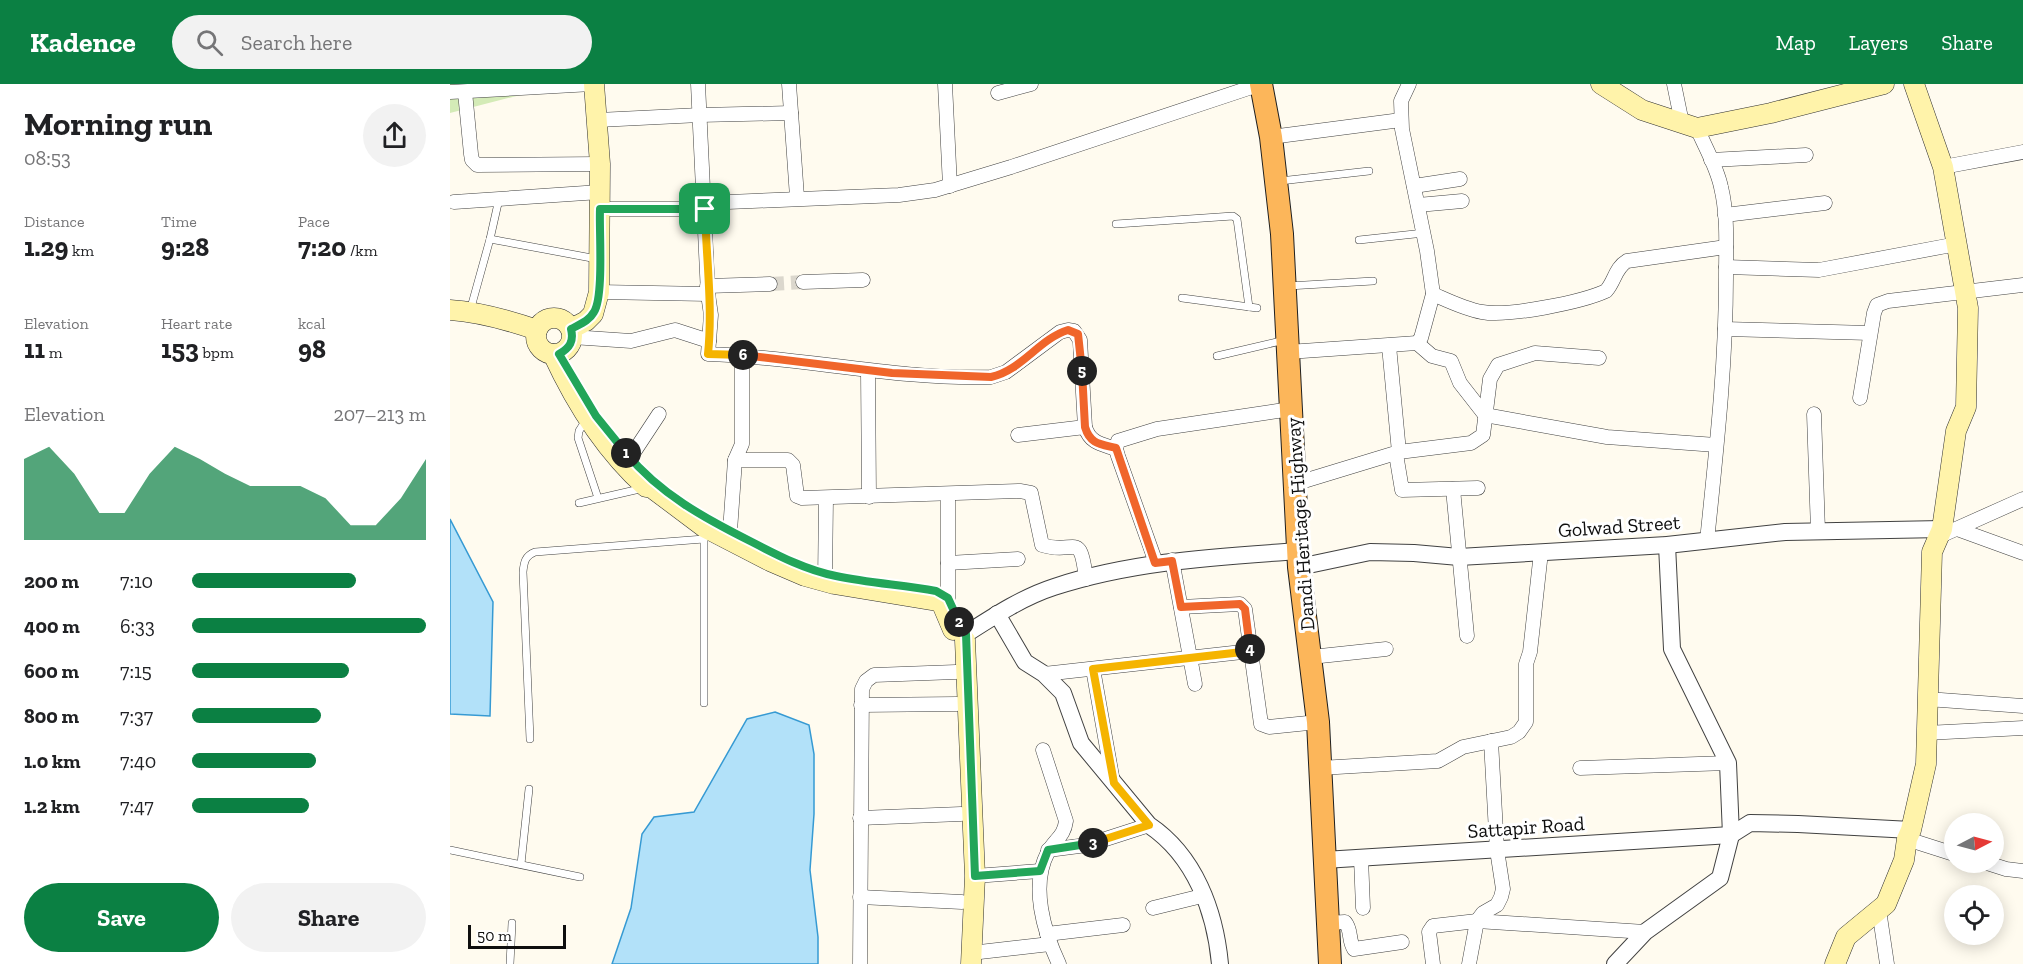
<!DOCTYPE html>
<html lang="en">
<head>
<meta charset="utf-8">
<style>
  :root { --surface:#fff; --page:#f2f2f2; --text:#202124; --muted:#757577; --accent:#0b8043 }
  body { margin:0; font-family:"Zilla Slab",serif; background:var(--page); color:var(--text); height:100vh; display:flex; flex-direction:column; font-size:22px; white-space:nowrap }
  * { box-sizing:border-box; margin:0 }
  p { font-size:20px; color:var(--muted) }
  .icon { flex:none; width:33px; height:33px; fill:none; stroke:currentColor; stroke-width:2; stroke-linecap:round; stroke-linejoin:round }
  .map { position:relative; flex:1; overflow:hidden }
  .drawer { display:flex; flex-direction:column; background:var(--surface); width:450px }
  .drawer>* { flex:none }
  .needle { width:39px; rotate:84deg }
  .controls { position:absolute; left:1494px; top:729px; display:grid; gap:12px }
  .controls a { display:grid; place-items:center; width:60px; height:60px; border-radius:50%; background:var(--surface); box-shadow:0 3px 15px #0003; font-size:30px }
  .scale { position:absolute; left:18px; bottom:15px; width:98px; box-sizing:border-box; padding-left:6px; border:3px solid #0e0e0e; border-top:0; font-size:16px; line-height:21px; white-space:nowrap; color:#0e0e0e; -webkit-text-stroke:4px #fff; paint-order:stroke }
  .pin { position:absolute; display:grid; place-items:center; width:51px; height:51px; color:#fff; margin:-26px; border-radius:12px; box-shadow:0 3px 9px #0006 }
  .km { position:absolute; width:30px; height:30px; margin:-15px; border-radius:50%; background:#222; color:#fff; font-size:16px; line-height:30px; text-align:center }
  .round { display:grid; place-items:center; flex:none; width:63px; height:63px; border-radius:32px; background:var(--page) }
  .headline { display:flex; align-items:center; justify-content:space-between; height:102px; padding:0 24px }
  h1 { font-size:33px; font-weight:800; line-height:45px }
  .metrics { display:grid; grid-template-columns:repeat(3,1fr); gap:9px; height:102px; padding:6px 24px }
  .metrics div { display:grid; align-content:center }
  .metrics b { font-size:26px; font-weight:800 }
  .metrics small { font-size:16px; font-weight:400 }
  .metrics p { font-size:16px }
  .chart { height:168px; padding:12px 24px }
  .chart p { display:flex; justify-content:space-between }
  .chart svg { width:100%; height:108px; margin-top:6px; fill:var(--accent); opacity:.7 }
  .action { display:flex; gap:12px; margin-top:auto; padding:12px 24px }
  .action a { flex:1; height:69px; border-radius:36px; background:var(--accent); color:#fff; font-size:24px; font-weight:800; line-height:69px; text-align:center }
  .action a+a { background:var(--page); color:var(--text) }
  ul { padding:0 24px; list-style:none; font-size:20px }
  li { display:grid; grid-template-columns:96px 72px 1fr; align-items:center; height:45px }
  li i { height:15px; border-radius:8px; background:var(--accent) }
  header { display:flex; align-items:center; gap:36px; box-sizing:border-box; height:84px; padding:0 30px; background:var(--accent); color:#fff }
  header strong { font-size:28px }
  nav { display:flex; gap:33px; margin-inline-start:auto; font-size:21px }
  .search { width:420px; height:54px; background:var(--page); display:flex; align-items:center; gap:15px; box-sizing:border-box; padding:0 21px; border-radius:33px; color:var(--muted); font-size:22px }
  main { display:flex; flex:1; min-height:0 }
  .map>svg:first-child { display:block }
</style>
</head>
<body>
<header>
<strong>Kadence</strong>
<div class="search"><svg class="icon" aria-label="search" viewBox="0 0 24 24"><circle cx="10" cy="10" r="6"/><path d="M15 15l6 6"/></svg>Search here</div>
<nav><a>Map</a><a>Layers</a><a>Share</a></nav>
</header>
<main>
<section class="drawer">
<div class="headline"><div><h1>Morning run</h1><p>08:53</p></div><a class="round"><svg class="icon" aria-label="share" viewBox="0 0 24 24"><path d="M12 15V3M7 8l5-5 5 5M5 13v7h14v-7"/></svg></a></div>
<div class="metrics">
<div><p>Distance</p><b>1.29<small> km</small></b></div>
<div><p>Time</p><b>9:28</b></div>
<div><p>Pace</p><b>7:20<small> /km</small></b></div>
</div>
<div class="metrics">
<div><p>Elevation</p><b>11<small> m</small></b></div>
<div><p>Heart rate</p><b>153<small> bpm</small></b></div>
<div><p>kcal</p><b>98</b></div>
</div>
<div class="chart"><p><span>Elevation</span>207–213 m</p>
<svg viewBox="0 0 160 44" preserveAspectRatio="none"><path d="M0 44V11L10 6L20 17L30 33L40 33L50 17L60 6L70 11L80 17L90 22L100 22L110 22L120 27L130 38L140 38L150 27L160 11V44z"/></svg>
</div>
<ul>
<li><b>200 m</b>7:10<i style="width:70%"></i></li>
<li><b>400 m</b>6:33<i style="width:100%"></i></li>
<li><b>600 m</b>7:15<i style="width:67%"></i></li>
<li><b>800 m</b>7:37<i style="width:55%"></i></li>
<li><b>1.0 km</b>7:40<i style="width:53%"></i></li>
<li><b>1.2 km</b>7:47<i style="width:50%"></i></li>
</ul>
<div class="action"><a>Save</a><a>Share</a></div>
</section>
<div class="map">
<svg width="1573" height="880" viewBox="0 0 1573 880">
  <rect width="100%" height="100%" fill="#fffbef"/>
  <path fill="#d4ebb7" d="M0 0H76L78 9 0 29Z"/>
  <g fill="#b2e1f9" stroke="#369ad3" stroke-width="1.5">
    <path d="M0 435 43 518 40 632 0 630Z"/>
    <path d="M325 628 359 641 364 670V730L360 786 368 853V880H162L181 824 192 750 204 733 244 728 297 635Z"/>
  </g>
  <g fill="none" stroke-linecap="round" stroke-linejoin="round">
    <path stroke="#dbd7cd" stroke-width="14" stroke-dasharray="14 7" stroke-linecap="butt" d="M320 200 353 198"/>
    <g stroke="#414141" stroke-width="8">
      <g id="service">
        <path d="M830 97 919 87"/>
        <path d="M666 140 783 132 787 135 799 223"/>
        <path d="M40 155 147 175"/>
        <path d="M909 156 974 149"/>
        <path d="M838 202 923 197"/>
        <path d="M732 214 807 224"/>
        <path d="M20 227 40 155 49 115"/>
        <path d="M767 272 835 256"/>
        <path d="M136 336 129 347 128 354 148 414"/>
        <path d="M129 419 194 404"/>
        <path d="M254 450V619"/>
        <path d="M80 655 73 488C74 478 75 472 85 468L254 455"/>
        <path d="M0 766 130 793"/>
        <path d="M71 780 79 705"/>
        <path d="M60 880 62 839"/>
      </g>
    </g>
    <g stroke="#414141" stroke-width="15">
      <g id="minor">
        <path d="M339 0 347 113"/>
        <path d="M495 0 500 102"/>
        <path d="M1224 0 1232 39"/>
        <path d="M0 8 142 0"/>
        <path d="M15 8 21 70 22 76 27 81 150 80"/>
        <path d="M548 9 581 0"/>
        <path d="M148 36 250 31 341 29"/>
        <path d="M1247 44C1255 63 1267 83 1271 103 1278 132 1276 163 1276 193 1276 282 1266 369 1257 457"/>
        <path d="M821 53 951 36"/>
        <path d="M1261 76 1356 71"/>
        <path d="M1493 83 1573 68"/>
        <path d="M964 102 1010 95"/>
        <path d="M4 118 150 108"/>
        <path d="M254 119 449 111 485 106 561 83 811 0"/>
        <path d="M968 121 1012 117"/>
        <path d="M150 125H255"/>
        <path d="M1275 131 1375 119"/>
        <path d="M1276 183 1369 186 1507 160"/>
        <path d="M353 198 413 196"/>
        <path d="M257 202 320 200"/>
        <path d="M149 208 258 210"/>
        <path d="M983 210C999 217 1015 225 1032 228 1058 233 1132 218 1156 207 1165 197 1165 184 1177 177L1276 163"/>
        <path d="M1275 245 1420 249"/>
        <path d="M122 253 181 257 225 246 259 257 261 231 258 210 248 0"/>
        <path d="M259 257 258 270C353 273 446 296 541 293L556 288 610 248 618 246 624 247 630 256 635 343C640 359 651 360 666 365"/>
        <path d="M967 259 982 272 1001 277 1010 299 1035 331 1157 353 1266 361"/>
        <path d="M838 268 967 259 971 254 983 210 977 167 952 45 951 17 959 0"/>
        <path d="M418 287 419 413"/>
        <path d="M1410 314 1424 229 1427 221 1438 217 1573 201"/>
        <path d="M1364 330 1368 447"/>
        <path d="M568 351 635 343"/>
        <path d="M949 368 1021 359 1033 351 1040 295 1048 281 1085 269 1149 274"/>
        <path d="M946 370 952 406 1028 404"/>
        <path d="M180 374 209 330"/>
        <path d="M285 376H338L343 381 347 412 352 414 570 407 581 409 592 461C625 472 630 444 636 495"/>
        <path d="M844 400 949 368 939 262"/>
        <path d="M1003 405 1017 552"/>
        <path d="M498 410V514"/>
        <path d="M1507 445 1573 469"/>
        <path d="M280 447 285 376 292 360V271"/>
        <path d="M1488 453 1573 415"/>
        <path d="M722 476 745 600"/>
        <path d="M498 479 568 475"/>
        <path d="M706 479 668 372 666 365 668 357 707 345 841 325"/>
        <path d="M375 498 376 414"/>
        <path d="M731 523 790 520 795 525 811 640 819 643 868 638"/>
        <path d="M861 573 936 565"/>
        <path d="M643 585 663 698"/>
        <path d="M594 590 801 567"/>
        <path d="M1477 615 1573 622"/>
        <path d="M411 621 507 620"/>
        <path d="M1476 649 1573 644"/>
        <path d="M593 666 616 737C614 753 605 755 598 768 580 802 594 848 609 880"/>
        <path d="M870 684 988 677 1013 663 1061 653 1069 648 1076 638V580L1080 568 1091 468"/>
        <path d="M1130 684 1278 679"/>
        <path d="M410 734 511 730"/>
        <path d="M1457 755 1504 770"/>
        <path d="M598 766 637 761 699 741"/>
        <path d="M911 774 913 824"/>
        <path d="M1534 778 1556 785 1573 787"/>
        <path d="M525 792 590 787"/>
        <path d="M410 813 512 818"/>
        <path d="M703 824 752 812"/>
        <path d="M1429 826 1437 880"/>
        <path d="M878 839 895 838C902 846 898 856 904 865L952 858"/>
        <path d="M597 850 673 841"/>
        <path d="M521 869 600 860"/>
        <path d="M410 880 412 605 416 597 424 591 506 588"/>
        <path d="M983 880 979 848 983 842 1027 837 1195 848"/>
        <path d="M1019 880 1027 837 1033 829 1047 821 1051 813 1053 805 1047 766 1041 657"/>
      </g>
    </g>
    <g stroke="#414141" stroke-width="18">
      <g id="tertiary">
        <path d="M849 483 920 468 964 469 1009 473 1217 461 1335 448 1492 445"/>
        <path d="M547 530 575 578 594 590 613 609 631 659 699 741C745 772 765 827 770 880"/>
        <path d="M516 550C544 532 573 513 604 503 683 477 766 473 849 467"/>
        <path d="M874 776 1281 751 1300 739 1348 740 1461 746"/>
        <path d="M1165 880 1195 848 1270 794 1281 751 1278 679 1222 565 1217 461"/>
      </g>
    </g>
    <g stroke="#303030" stroke-width="21">
      <g id="secondary">
        <path d="M1151 0 1192 26 1247 44 1321 29 1434 0"/>
        <path d="M0 226C30 228 58 236 87 246"/>
        <circle cx="104" cy="252" r="18"/>
        <path d="M121 245 136 237 143 230 149 208 150 80 144 0"/>
        <path d="M103 270C126 320 156 367 196 403L202 404 254 443 320 477 355 492 384 500 487 517 492 520 503 546"/>
        <path d="M515 556 525 792 521 880"/>
        <path d="M1385 880 1396 853 1436 820 1454 776 1457 755 1461 746 1476 680 1482 468 1492 445 1506 347 1516 323 1518 224 1493 83 1464 0"/>
      </g>
    </g>
    <g stroke="#1f1f1f" stroke-width="24">
      <path id="trunk" d="M811 0 821 53 832 150 849 483 868 638 880 880"/>
    </g>
    <use href="#service" stroke="#fff" stroke-width="7"/>
    <use href="#minor" stroke="#fff" stroke-width="14"/>
    <use href="#tertiary" stroke="#fff" stroke-width="16"/>
    <use href="#secondary" stroke="#fff3aa" stroke-width="20"/>
    <use href="#trunk" stroke="#fcb65a" stroke-width="22"/>
  </g>
  <g fill="none" stroke-linecap="round" stroke-linejoin="round">
    <g stroke="#fff" stroke-width="12">
      <path id="split-1" d="M176 369 146 332 109 270C120 264 124 257 121 245 130 240 139 237 144 228 154 212 149 147 150 125H255"/>
    </g>
    <g stroke="#fff" stroke-width="12">
      <path id="split-2" d="M176 369C210 410 254 434 302 458 329 472 356 486 386 492 419 499 453 501 486 507L498 514 509 538"/>
    </g>
    <g stroke="#fff" stroke-width="12">
      <path id="split-3" d="M509 538 516 550 525 792 590 787 598 766 643 759"/>
    </g>
    <g stroke="#fff" stroke-width="12">
      <path id="split-4" d="M643 759 699 741 664 699 643 585 801 567 800 565"/>
    </g>
    <g stroke="#fff" stroke-width="12">
      <path id="split-5" d="M632 287 635 343C640 360 650 360 666 364L705 479 722 477 731 523 790 520 795 525 800 565"/>
    </g>
    <g stroke="#fff" stroke-width="12">
      <path id="split-6" d="M293 271 442 289 541 293C571 287 589 255 618 246L628 250 632 287"/>
    </g>
    <g stroke="#fff" stroke-width="12">
      <path id="split-7" d="M255 125C256 173 263 222 258 270L293 271"/>
    </g>
    <use href="#split-1" stroke="#22a559" stroke-width="8"/>
    <use href="#split-2" stroke="#22a559" stroke-width="8"/>
    <use href="#split-3" stroke="#22a559" stroke-width="8"/>
    <use href="#split-4" stroke="#f5b400" stroke-width="8"/>
    <use href="#split-5" stroke="#f0652b" stroke-width="8"/>
    <use href="#split-6" stroke="#f0652b" stroke-width="8"/>
    <use href="#split-7" stroke="#f5b400" stroke-width="8"/>
  </g>
  <g text-anchor="middle" stroke-width="6" stroke-linejoin="round" paint-order="stroke">
    <g font-size="20" fill="#0e0e0e" stroke="#fff">
      <text transform="translate(850 440) rotate(-94)" y="7">Dandi Heritage Highway</text>
      <text transform="translate(1169 442) rotate(-4)" y="7">Golwad Street</text>
      <text transform="translate(1076 743) rotate(-4)" y="7">Sattapir Road</text>
    </g>
  </g>
</svg>
<div class="controls">
<a><svg class="needle" viewBox="-14 -14 28 28"><path d="M0-13l5 13h-10z" fill="#e53935"/><path d="M0 13l5-13h-10z" fill="#757577"/></svg></a>
<a><svg class="icon" aria-label="locate" viewBox="0 0 24 24"><circle cx="12" cy="12" r="6"/><path d="M12 2v4M12 18v4M2 12h4M18 12h4"/></svg></a>
</div>
<div class="scale">50 m</div>
<div class="pin" style="left:255px;top:125px;background:#1e9e55"><svg class="icon" aria-label="arrive" viewBox="0 0 24 24"><path d="M6 21V4h12l-3 4 3 4H6"/></svg></div>
<b class="km" style="left:176px;top:369px">1</b>
<b class="km" style="left:509px;top:538px">2</b>
<b class="km" style="left:643px;top:759px">3</b>
<b class="km" style="left:800px;top:565px">4</b>
<b class="km" style="left:632px;top:287px">5</b>
<b class="km" style="left:293px;top:271px">6</b>
</div>
</main>
</body>
</html>
